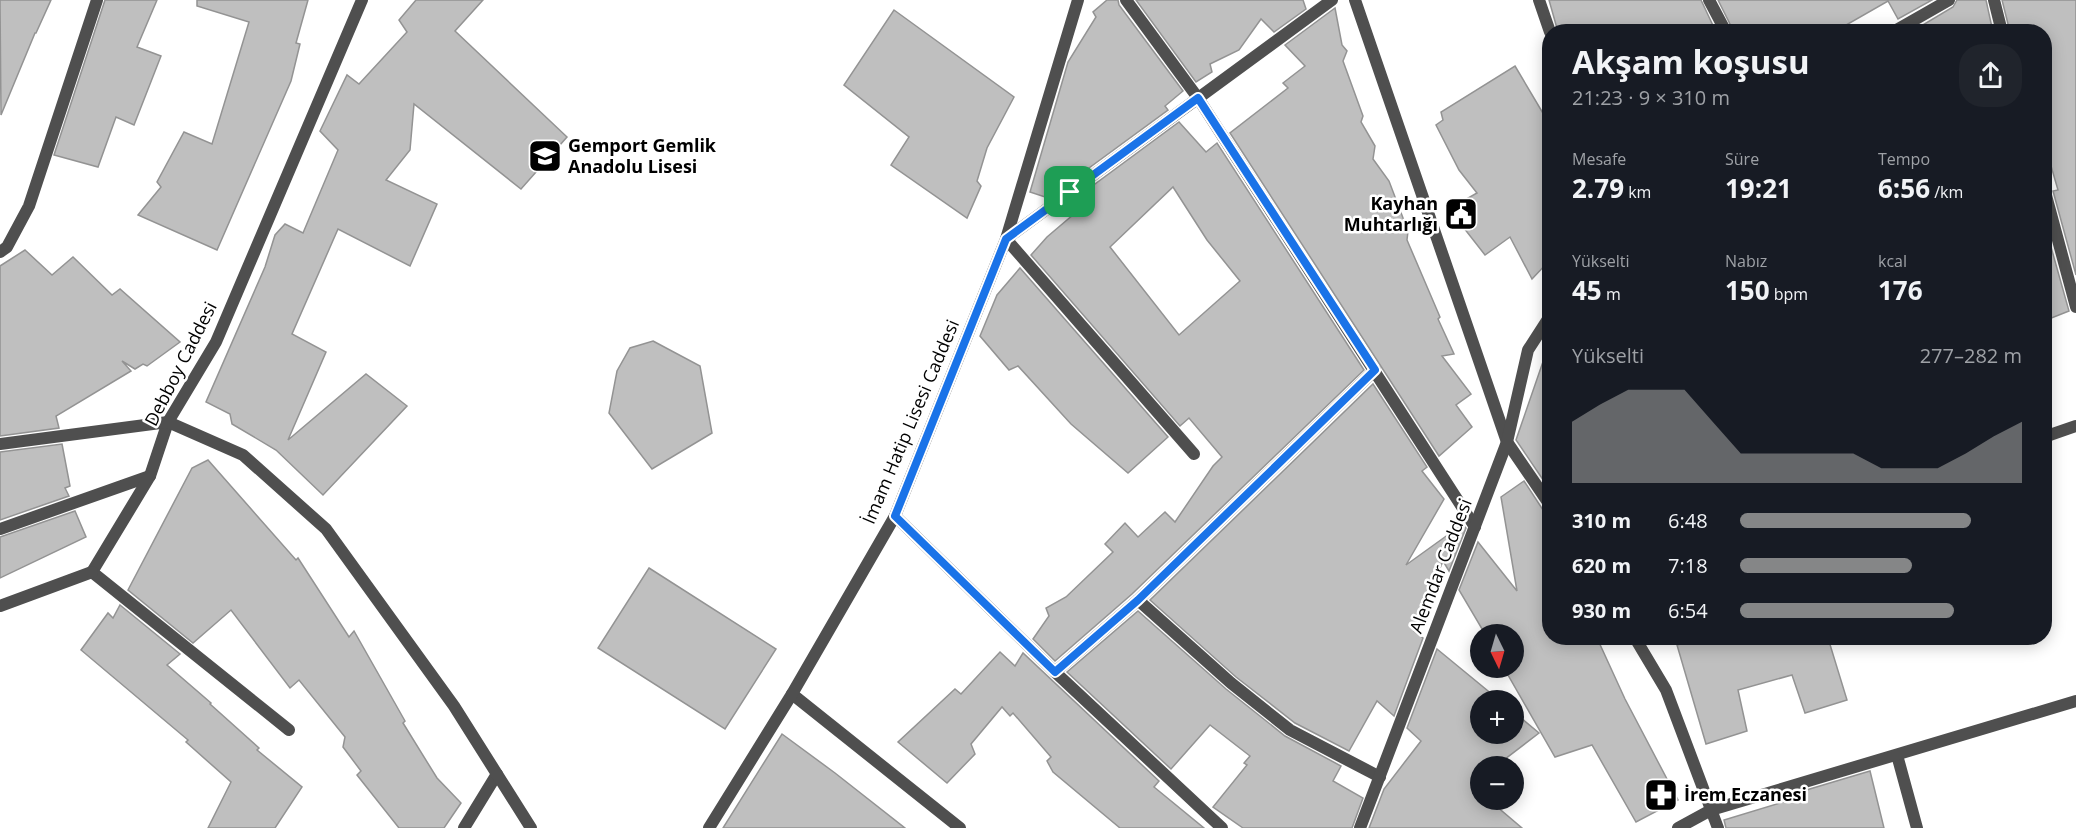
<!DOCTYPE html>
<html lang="tr">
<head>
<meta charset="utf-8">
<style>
  :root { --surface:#171b24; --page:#20242c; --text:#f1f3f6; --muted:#9ea1a6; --accent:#858687 }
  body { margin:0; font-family:"Open Sans",sans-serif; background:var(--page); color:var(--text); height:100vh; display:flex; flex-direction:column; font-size:22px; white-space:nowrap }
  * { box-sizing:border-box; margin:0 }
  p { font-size:20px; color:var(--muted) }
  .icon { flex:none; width:33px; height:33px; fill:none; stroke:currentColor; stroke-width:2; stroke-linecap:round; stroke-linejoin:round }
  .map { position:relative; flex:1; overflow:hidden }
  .sheet { position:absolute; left:1542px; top:24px; width:510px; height:621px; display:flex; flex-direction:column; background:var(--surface); border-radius:24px; box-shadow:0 3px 15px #0003 }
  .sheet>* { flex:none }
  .needle { width:39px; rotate:175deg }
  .controls { position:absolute; left:1470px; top:624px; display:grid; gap:12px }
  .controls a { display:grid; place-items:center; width:54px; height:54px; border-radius:50%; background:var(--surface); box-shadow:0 3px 15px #0003; font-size:30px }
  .pin { position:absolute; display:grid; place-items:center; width:51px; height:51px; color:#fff; margin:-26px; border-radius:12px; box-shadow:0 3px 9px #0006 }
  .round { display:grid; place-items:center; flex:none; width:63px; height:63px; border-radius:24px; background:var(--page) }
  .head { display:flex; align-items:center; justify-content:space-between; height:102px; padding:0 30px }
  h1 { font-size:33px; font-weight:700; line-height:45px }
  .figures { display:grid; grid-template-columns:repeat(3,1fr); gap:9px; height:102px; padding:6px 30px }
  .figures div { display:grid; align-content:center }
  .figures b { font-size:26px; font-weight:700 }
  .figures small { font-size:16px; font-weight:400 }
  .figures p { font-size:16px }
  .chart { height:168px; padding:12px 30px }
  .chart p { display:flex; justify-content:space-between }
  .chart svg { width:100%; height:108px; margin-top:6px; fill:var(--accent); opacity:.7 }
  ul { padding:0 30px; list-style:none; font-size:20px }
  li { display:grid; grid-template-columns:96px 72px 1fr; align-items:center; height:45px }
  li i { height:15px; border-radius:8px; background:var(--accent) }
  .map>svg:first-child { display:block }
</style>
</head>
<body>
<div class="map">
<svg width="2076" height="828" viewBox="0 0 2076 828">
  <rect width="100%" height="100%" fill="#fff"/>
  <g fill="#bfbfbf" stroke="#939393" stroke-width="1.5" fill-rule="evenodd">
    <path d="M0 0H51L36 33H35L1 115Z"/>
    <path d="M105 0H157L137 47 161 56 134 125 116 117 98 167 54 155Z"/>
    <path d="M197 0H308L296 43 300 44 291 81 217 250 138 215 161 187 157 182 184 132 212 144 249 22 197 6Z"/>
    <path d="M416 0H483L455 31 567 137 521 189 414 104 410 150 386 180 437 204 410 266 338 229 292 334 326 352 288 440 366 374 407 406 323 495 276 450 232 424 230 414 206 402 265 267 275 235 285 224 303 233 338 150 320 131 347 75 359 84 407 32 399 20Z"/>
    <path d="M1107 0H1118L1119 5 1183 91 1165 106 1168 110 1048 198 1030 192 1068 62 1096 17 1093 12Z"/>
    <path d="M1136 0H1303L1306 9 1274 32 1261 19 1239 50 1210 64 1212 72 1196 82Z"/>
    <path d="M1549 0H1701L1716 32H1558Z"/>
    <path d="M1718 0H1932L1898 19 1888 1 1834 32H1734Z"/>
    <path d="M1957 0H1986L1993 32H1911L1953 7Z"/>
    <path d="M2002 0H2076V275L2053 191 2058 190 2044 142V32H2010Z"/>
    <path d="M1335 8 1342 45 1347 51 1343 61 1363 116 1361 122 1375 146 1373 159 1389 181 1408 231 1407 240 1440 317 1438 319 1454 354 1442 356 1471 394 1456 405 1472 427 1439 456 1230 133 1288 88 1283 83 1305 66 1285 45Z"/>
    <path d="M894 10 1014 97 987 148 977 181 981 186 967 218 891 165 909 137 844 85Z"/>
    <path d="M1515 66 1550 125V260L1532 279 1510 237 1485 255 1449 209 1477 193 1459 170 1436 125 1443 120 1441 112Z"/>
    <path d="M1179 122 1206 152 1217 143 1364 370 1132 594 1055 661 1033 639 1049 616 1046 608 1066 597 1113 552 1105 544 1125 523 1138 537 1165 512 1175 522 1213 466 1222 457 1189 418 1180 426 1031 255 1047 237 1081 208 1068 204ZM1173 187 1207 240 1240 281 1179 335 1110 247Z"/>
    <path d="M2044 222 2069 311 2044 321Z"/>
    <path d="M25 250 52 275 73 257 112 295 120 289 180 342 147 366 143 364 135 369 122 361 131 371 56 416 59 428 0 436V266Z"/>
    <path d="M1020 268 1168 437 1128 473 1071 424 1018 366 1009 370 980 336 997 295Z"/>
    <path d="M653 341 700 366 712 433 652 469 609 413 617 371 630 348Z"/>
    <path d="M1546 353H1550V490L1516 440Z"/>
    <path d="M1373 384 1427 467 1422 471 1444 499 1406 565 1463 524 1466 528 1449 571 1443 561 1414 631 1423 638 1394 716 1377 701 1349 751 1295 723 1236 677 1150 600Z"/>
    <path d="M62 444 70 486 65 488 69 496 0 520V452Z"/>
    <path d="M208 460 296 560 298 558 349 637 354 631 405 721 403 723 437 778 461 803 444 828H399L357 775 361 771 343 747 345 737 299 680 290 688 231 610 193 643 128 590 192 468Z"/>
    <path d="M1524 481 1543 510 1550 513V638H1597L1625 699 1678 800 1636 822 1592 745 1555 757 1504 668H1514V634H1485L1459 590 1478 542 1517 591 1501 497Z"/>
    <path d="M75 511 86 537 0 578V537Z"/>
    <path d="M649 568 776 649 725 729 598 648Z"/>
    <path d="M120 605 180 654 167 665 211 703 210 704 259 748 257 750 302 787 275 828H208L231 782 186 742 188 740 81 650 108 613 113 618Z"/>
    <path d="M1138 611 1226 689 1285 736 1341 766 1333 781 1363 798 1352 828H1243L1213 807 1247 765 1244 763 1250 756 1210 725 1171 769 1067 672Z"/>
    <path d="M1701 638H1828L1847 700 1805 713 1792 675 1738 690 1747 731 1706 744 1677 645Z"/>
    <path d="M1437 649 1499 700H1480V734H1514V712L1539 733 1496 766H1480V778L1471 785 1480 793V800H1489L1522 828H1369L1384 789 1421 741 1407 728Z"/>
    <path d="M1000 652 1015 666 1023 653 1159 781 1154 787 1204 828H1120L1053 772 1047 761 1051 757 1013 713 1010 716 1002 707 971 744 975 754 947 783 898 742 955 689 961 694Z"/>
    <path d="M782 734 835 773 905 828H723Z"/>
    <path d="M1870 771 1884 828H1726L1724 820 1783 802 1782 799 1793 794Z"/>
  </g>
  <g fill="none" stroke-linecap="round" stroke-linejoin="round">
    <g stroke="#4f4f4f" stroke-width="12">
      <path d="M1126 0 1198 98 1475 527"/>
      <path d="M1355 0 1507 442 1550 505"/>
      <path d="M1539 0 1550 32"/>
      <path d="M1709 0 1726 32"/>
      <path d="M1994 0 2002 32"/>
      <path d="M1893 32 1949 0"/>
      <path d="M2044 188 2076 307"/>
      <path d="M0 252 7 247 29 206 97 0"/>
      <path d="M2044 437 2076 426"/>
      <path d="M1194 454 1006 239 1332 0"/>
      <path d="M895 516 1055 672 1222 828"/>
      <path d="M0 529 150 476"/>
      <path d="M92 572 150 476 168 422 216 342 362 0"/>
      <path d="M92 572 289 730"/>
      <path d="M1138 600 1231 683 1290 730 1380 777"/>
      <path d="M0 606 92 572"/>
      <path d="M1635 638 1666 690 1718 828"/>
      <path d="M1055 672 1138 600 1375 370"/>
      <path d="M792 694 960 828"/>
      <path d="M1897 755 1917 828"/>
      <path d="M464 828 497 774"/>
      <path d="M709 828 792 694 895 516 1006 239 1078 0"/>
      <path d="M1360 828 1507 442 1528 350 1550 316"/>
      <path d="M1678 828 1711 810 2076 701"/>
    </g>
    <path stroke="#4f4f4f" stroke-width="12" d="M0 444 168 422 243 455 326 529 454 706 531 828"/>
  </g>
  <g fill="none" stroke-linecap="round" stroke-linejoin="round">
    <g stroke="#fff" stroke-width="12">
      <path id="route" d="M1198 98 1375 370 1138 600 1055 672 895 516 1006 239Z"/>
    </g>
    <use href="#route" stroke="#1a73e8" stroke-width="8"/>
  </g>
  <defs>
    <g id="school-square" transform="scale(1.725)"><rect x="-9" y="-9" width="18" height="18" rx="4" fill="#000" stroke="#fff"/><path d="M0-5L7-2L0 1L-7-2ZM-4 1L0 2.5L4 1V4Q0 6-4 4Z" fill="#fff"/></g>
    <g id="civic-square" transform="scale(1.725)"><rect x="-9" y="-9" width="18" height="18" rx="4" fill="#000" stroke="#fff"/><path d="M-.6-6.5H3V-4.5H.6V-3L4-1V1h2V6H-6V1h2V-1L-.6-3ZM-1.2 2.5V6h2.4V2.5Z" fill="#fff"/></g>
    <g id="pharmacy-square" transform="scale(1.725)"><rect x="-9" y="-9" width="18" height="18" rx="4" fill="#000" stroke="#fff"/><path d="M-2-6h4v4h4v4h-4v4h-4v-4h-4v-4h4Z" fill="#fff"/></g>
  </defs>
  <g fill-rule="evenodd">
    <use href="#school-square" x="545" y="156"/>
    <use href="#civic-square" x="1461" y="214"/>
    <use href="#pharmacy-square" x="1661" y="795"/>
  </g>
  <g text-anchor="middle" stroke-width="5" stroke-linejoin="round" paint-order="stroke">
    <g font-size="18" font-weight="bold" fill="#000" stroke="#fff" text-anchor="start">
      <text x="568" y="152">Gemport Gemlik<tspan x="568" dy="21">Anadolu Lisesi</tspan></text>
      <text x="1438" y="210" text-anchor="end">Kayhan<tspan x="1438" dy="21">Muhtarlığı</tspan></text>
      <text x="1684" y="801">İrem Eczanesi</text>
    </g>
    <g font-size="18" fill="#000" stroke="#fff">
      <text transform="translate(181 364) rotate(-63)" y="6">Debboy Caddesi</text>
      <text transform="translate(911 422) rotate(-67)" y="6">İmam Hatip Lisesi Caddesi</text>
      <text transform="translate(1441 566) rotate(-69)" y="6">Alemdar Caddesi</text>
    </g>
  </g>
</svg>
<div class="controls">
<a><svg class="needle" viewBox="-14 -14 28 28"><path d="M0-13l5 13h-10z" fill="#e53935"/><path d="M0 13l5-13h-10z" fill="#9ea1a6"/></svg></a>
<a>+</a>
<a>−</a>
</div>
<div class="pin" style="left:1070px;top:192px;background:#1e9e55"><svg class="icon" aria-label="arrive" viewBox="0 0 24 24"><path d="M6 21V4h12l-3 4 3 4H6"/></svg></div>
<section class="sheet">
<div class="head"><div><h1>Akşam koşusu</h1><p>21:23 · 9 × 310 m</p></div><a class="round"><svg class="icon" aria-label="share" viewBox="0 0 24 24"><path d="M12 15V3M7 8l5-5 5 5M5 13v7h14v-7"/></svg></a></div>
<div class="figures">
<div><p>Mesafe</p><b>2.79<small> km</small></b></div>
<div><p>Süre</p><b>19:21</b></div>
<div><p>Tempo</p><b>6:56<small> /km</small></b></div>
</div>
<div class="figures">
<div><p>Yükselti</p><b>45<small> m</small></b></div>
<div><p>Nabız</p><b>150<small> bpm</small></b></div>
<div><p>kcal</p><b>176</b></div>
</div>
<div class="chart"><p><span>Yükselti</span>277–282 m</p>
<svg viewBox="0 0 160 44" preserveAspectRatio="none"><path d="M0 44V19L10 12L20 6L30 6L40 6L50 19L60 32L70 32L80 32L90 32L100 32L110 38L120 38L130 38L140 32L150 25L160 19V44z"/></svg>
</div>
<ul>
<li><b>310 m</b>6:48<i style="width:82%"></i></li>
<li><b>620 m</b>7:18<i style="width:61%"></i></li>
<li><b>930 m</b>6:54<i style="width:76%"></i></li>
</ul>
</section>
</div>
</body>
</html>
